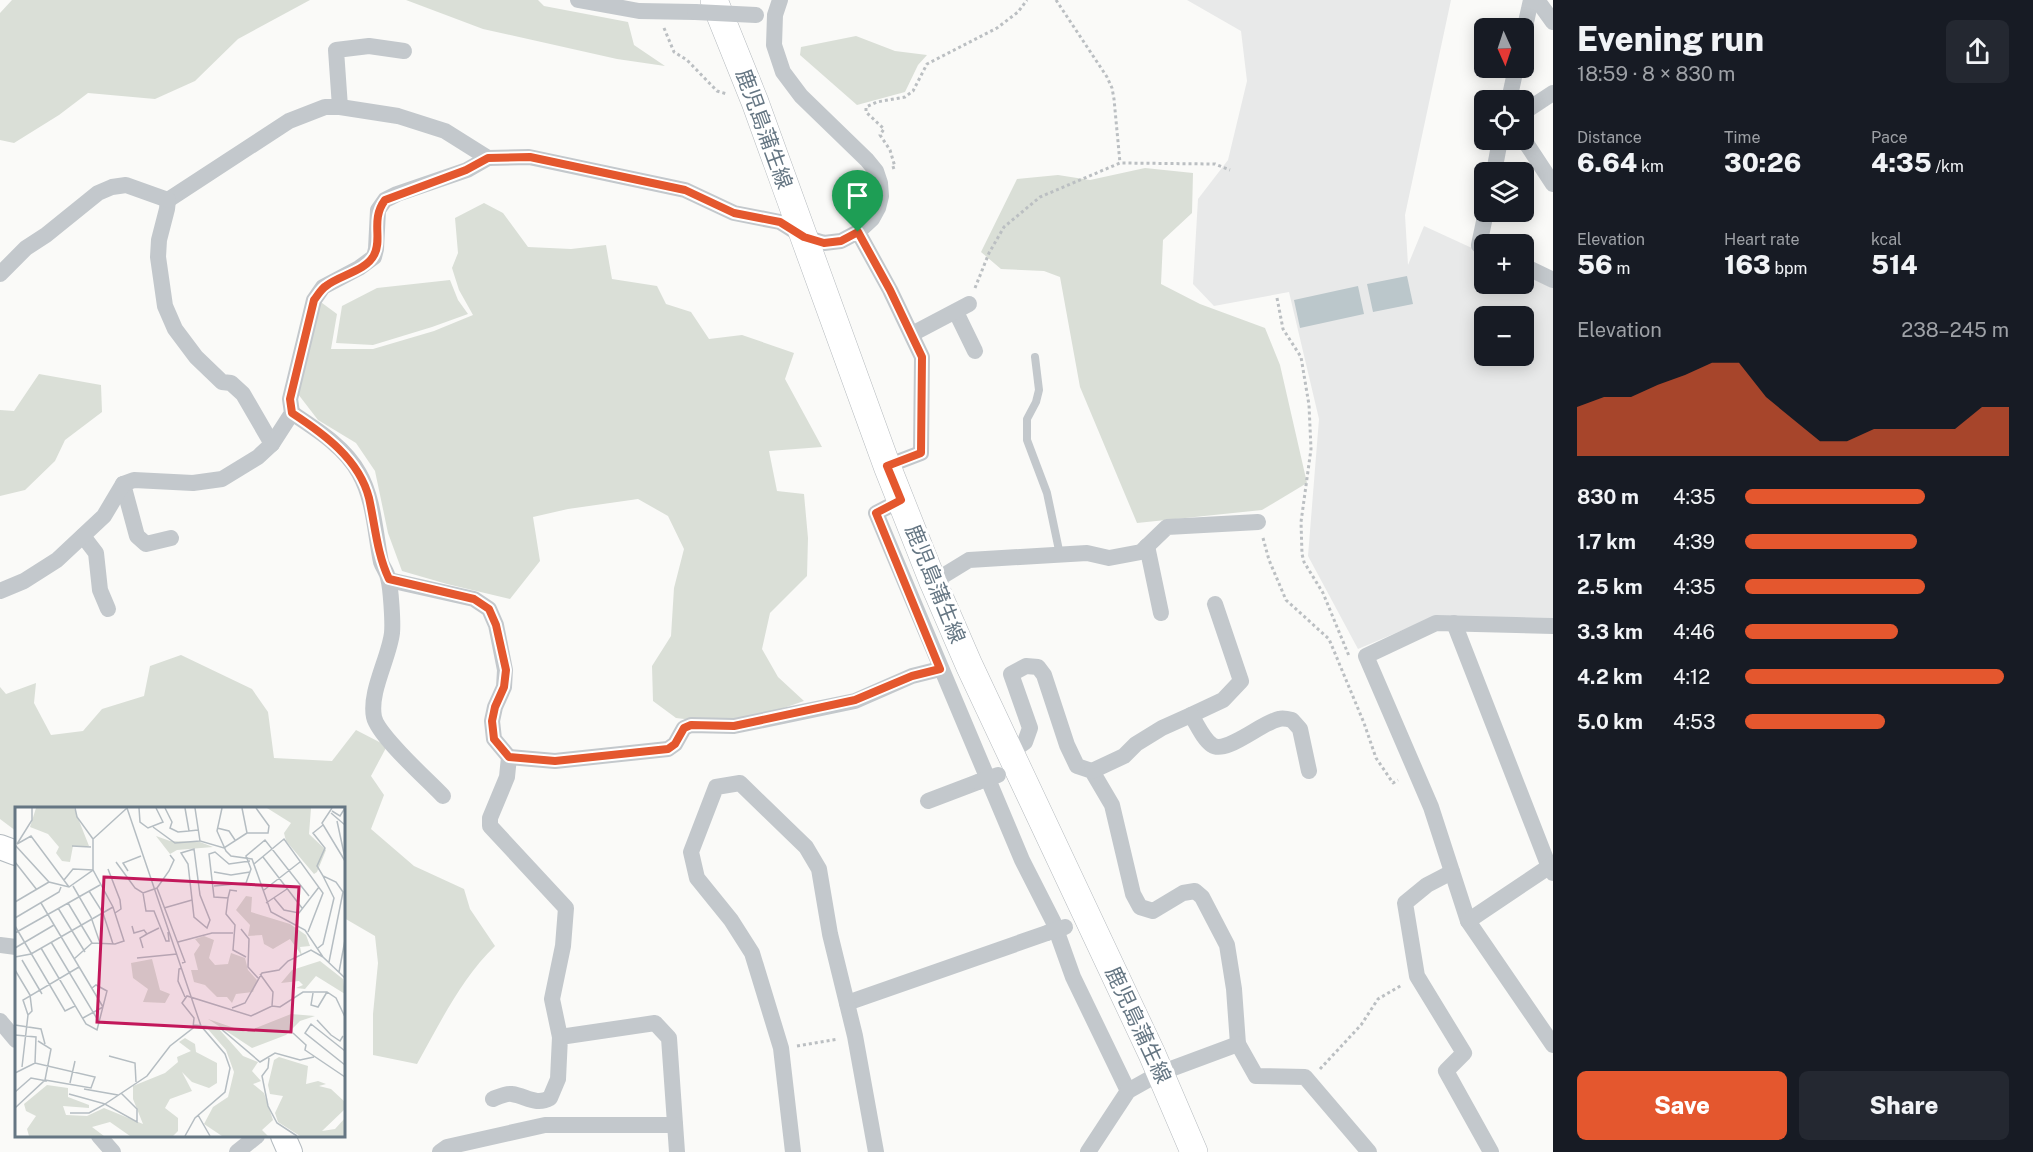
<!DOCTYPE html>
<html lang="en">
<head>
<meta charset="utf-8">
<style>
  :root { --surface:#171b24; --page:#242831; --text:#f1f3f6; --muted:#9ea1a6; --accent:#e4572e }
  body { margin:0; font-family:"Public Sans","Noto Sans JP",sans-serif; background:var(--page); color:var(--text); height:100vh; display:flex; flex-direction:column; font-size:22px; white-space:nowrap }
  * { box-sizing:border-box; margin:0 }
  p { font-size:20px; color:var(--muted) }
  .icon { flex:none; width:33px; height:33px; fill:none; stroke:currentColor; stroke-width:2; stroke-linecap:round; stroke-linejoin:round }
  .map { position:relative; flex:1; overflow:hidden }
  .side { display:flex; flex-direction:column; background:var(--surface); width:480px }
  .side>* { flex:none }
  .needle { width:39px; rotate:177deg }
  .tools { position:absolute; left:1474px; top:18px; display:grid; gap:12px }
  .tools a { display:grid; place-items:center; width:60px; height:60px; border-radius:9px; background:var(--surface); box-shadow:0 3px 15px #0003; font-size:30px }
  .pin { position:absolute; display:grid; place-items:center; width:51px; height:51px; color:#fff; margin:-62px -26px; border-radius:50% 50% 50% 0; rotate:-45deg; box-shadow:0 0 6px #0007 }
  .pin .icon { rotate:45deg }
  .round { display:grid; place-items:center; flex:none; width:63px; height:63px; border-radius:9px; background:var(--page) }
  .overview { display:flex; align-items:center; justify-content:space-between; height:102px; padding:0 24px }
  h1 { font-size:33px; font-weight:800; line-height:45px }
  .figures { display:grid; grid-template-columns:repeat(3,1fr); gap:9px; height:102px; padding:6px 24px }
  .figures div { display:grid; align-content:center }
  .figures b { font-size:26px; font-weight:800 }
  .figures small { font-size:16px; font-weight:400 }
  .figures p { font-size:16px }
  .chart { height:168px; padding:12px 24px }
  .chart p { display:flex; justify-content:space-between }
  .chart svg { width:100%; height:108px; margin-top:6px; fill:var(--accent); opacity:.7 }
  .primary-button { display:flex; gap:12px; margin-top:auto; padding:12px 24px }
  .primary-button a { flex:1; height:69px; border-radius:9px; background:var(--accent); color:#fff; font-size:24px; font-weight:800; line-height:69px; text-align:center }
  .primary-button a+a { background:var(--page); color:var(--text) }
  ul { padding:0 24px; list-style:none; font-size:20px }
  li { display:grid; grid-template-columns:96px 72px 1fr; align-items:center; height:45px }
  li i { height:15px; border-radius:8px; background:var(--accent) }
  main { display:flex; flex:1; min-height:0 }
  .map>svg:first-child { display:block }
</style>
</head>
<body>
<main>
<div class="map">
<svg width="1553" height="1152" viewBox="0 0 1553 1152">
  <rect width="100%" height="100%" fill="#fafaf8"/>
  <path fill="#e8e9e9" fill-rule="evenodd" d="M1187 0H1451L1405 215 1408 265 1424 226 1485 254V284H1524V272L1553 286V618L1436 616 1358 649 1308 556 1319 419 1289 292 1214 306 1193 284 1198 199 1228 160 1247 81 1241 31ZM1485 316H1524V356H1485Z"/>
  <g fill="#dadfd7">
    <path d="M12 0H310L238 39 195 81 155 99 88 93 59 115 14 143 0 140V13Z"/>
    <path d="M406 0H538L544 6 628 22 634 45 665 66 617 59 483 29Z"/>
    <path d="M856 36 895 51 927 55 918 65 905 92 857 105 800 55 801 47Z"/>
    <path d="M1145 168 1193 173 1192 213 1163 240 1161 284 1200 304 1265 328 1280 365 1307 483 1262 510 1137 523 1080 387 1060 277 1044 271 1001 269 981 252 1017 179 1058 175 1090 180Z"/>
    <path d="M484 203 503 213 528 247 571 249 606 245 612 279 657 286 666 304 691 312 709 339 742 335 794 353 785 379 822 447 769 451 777 491 804 494 808 538 807 576 770 613 762 649 778 677 804 701 734 725 676 718 653 701 652 666 671 636 674 588 684 549 668 516 638 499 568 509 533 517 540 561 510 599 447 584 402 571 388 533 375 471 356 443 318 420 298 394 318 300 337 314 331 349H373L434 331 473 315 459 290 452 268 458 253 455 218Z"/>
    <path d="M450 280 458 300 468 314 432 327 373 345 336 343 342 306 377 288Z"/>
    <path d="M39 374 101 385 102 412 65 440 55 461 25 490 0 496V410L14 411Z"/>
    <path d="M181 655 252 689 268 712 274 758 332 761 356 730 387 746 371 776 384 795 371 829 414 866 464 889 470 909 495 946C461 979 440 1023 417 1064L373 1055V1014L378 963 375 936 344 918V808H16V831L0 819V687L6 694 36 683 34 703 51 735 83 731 102 709 144 696 150 666Z"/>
  </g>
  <g fill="#bbc7cb">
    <path d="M1407 276 1413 304 1373 312 1367 284Z"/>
    <path d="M1358 286 1364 314 1300 328 1294 300Z"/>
  </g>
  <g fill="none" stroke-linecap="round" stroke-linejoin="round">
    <g stroke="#b3babf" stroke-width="26">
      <g id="secondary">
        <path d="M0 847 16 853"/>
        <path d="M283 1136 290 1152"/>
      </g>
    </g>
    <g stroke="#b5babe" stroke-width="28">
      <path id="primary" d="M714 0 755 102 887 466 933 582 969 665 1152 1054 1194 1152"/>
    </g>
    <g stroke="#bbbfc2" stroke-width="3" stroke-dasharray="3 3" stroke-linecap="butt">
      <path d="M1056 0 1107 77 1112 88 1114 99 1120 163"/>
      <path d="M664 28 674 52 687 60 717 91 727 94"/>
      <path d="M892 168 895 167 890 150 880 135 884 129 866 112V107L877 102 905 97 913 91 927 64 997 28 1018 12 1027 0"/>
      <path d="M975 288 989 253 1004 227 1040 197 1120 163 1215 164 1230 170"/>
      <path d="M1277 298 1283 329 1301 357 1309 405 1311 449 1301 522 1302 554 1304 562 1323 593 1349 656"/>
      <path d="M1263 538 1269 560 1286 600 1329 639 1364 723 1376 758 1393 783 1398 780"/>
      <path d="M797 1046 838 1039"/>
      <path d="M1320 1069 1361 1025 1378 999 1402 985"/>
    </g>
    <path stroke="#c3c8cc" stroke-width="8" d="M1035 357 1039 390 1036 402 1027 419V440L1047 493 1060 555"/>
    <g stroke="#c3c8cc" stroke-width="16">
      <path d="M578 0 639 11 695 12"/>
      <path d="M1534 0 1540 4 1553 22"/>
      <path d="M1524 31 1531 0"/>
      <path d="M1509 100 1516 68"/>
      <path d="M340 107 336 50 369 46 404 51"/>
      <path d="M1524 112 1553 93"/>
      <path d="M1524 140 1553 184"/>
      <path d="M1494 172 1500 140"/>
      <path d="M168 200 289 121 325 107H340L398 116 445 131 488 158 529 157 685 190 734 213 780 222 804 237 824 243 841 241 858 232 872 219 878 208 881 196 880 183 876 171 867 160 801 96 783 72 774 45 775 15 780 0"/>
      <path d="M168 200 167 209 159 240 158 257 165 306 175 329 196 357 222 382 231 383 243 394 272 444"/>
      <path d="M858 232 890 290 922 357 921 453 887 466"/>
      <path d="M1485 248 1479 245 1486 212"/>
      <path d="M1524 266 1553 280"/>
      <path d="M0 274 26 248 46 235 98 193 112 187 126 185 168 200"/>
      <path d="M956 312 975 351"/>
      <path d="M912 334 969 304"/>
      <path d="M292 413C316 429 345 447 359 473 374 499 375 533 381 562 383 568 387 572 388 578 391 588 393 623 392 633 389 658 369 692 374 717 378 736 428 780 443 796"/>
      <path d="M123 484 137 536 146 544 171 538"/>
      <path d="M901 500 876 513 1022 860 1053 921 1073 977 1128 1091"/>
      <path d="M83 536 96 553 100 590 108 609"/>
      <path d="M1147 546 1161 613"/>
      <path d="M389 580 474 599 489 609 496 625 505 670 504 687 495 707 492 721 494 739 509 757 507 777 490 818V826L566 908 563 946 552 999 560 1037"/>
      <path d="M933 582 969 560 1087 553 1109 558 1141 552 1167 527 1258 522"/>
      <path d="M0 591 24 581 57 560 104 516 123 484 134 480 193 483 222 479 258 457 272 444 292 413 290 399 314 300 323 287 359 268 374 257 376 249 378 210 385 200 397 194 467 170 488 158"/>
      <path d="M1454 623 1549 867 1553 873"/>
      <path d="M1553 626 1436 623 1366 656 1431 807 1468 921 1553 1045"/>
      <path d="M1191 715 1223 700 1241 681 1215 604"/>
      <path d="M1010 753 1025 742 1030 728 1011 674 1026 666 1038 667 1044 675 1067 745 1077 766 1092 771 1112 805 1133 894 1140 907 1153 911 1183 893 1195 891 1202 897 1227 945 1234 989 1238 1044"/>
      <path d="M509 757 555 761 668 749 675 744 684 728 691 725 734 726 855 701 912 676 940 669"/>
      <path d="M1092 771 1124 756 1136 744 1162 728 1191 715C1197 724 1203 739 1212 745 1226 755 1262 722 1279 719 1283 718 1288 719 1292 720L1300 729 1309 771"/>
      <path d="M928 801 978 782"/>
      <path d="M1452 872 1427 885 1405 903 1417 976 1464 1053 1446 1071 1491 1152"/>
      <path d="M1468 921 1553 864"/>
      <path d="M0 945 16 947"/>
      <path d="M847 1003 1047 933"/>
      <path d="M0 1021 16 1040"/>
      <path d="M493 1099C498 1097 506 1093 512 1094 526 1096 536 1106 550 1098L558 1079 560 1037 655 1023 669 1038 677 1152"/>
      <path d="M99 1136 113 1152"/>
      <path d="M237 1152 257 1136"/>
      <path d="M440 1152 447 1147 545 1125H675"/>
      <path d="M793 1152 781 1048 752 953 731 920 697 878 691 852 716 787 740 783 806 847 819 869 830 934 855 1036 876 1152"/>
      <path d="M1088 1152 1128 1091 1160 1073 1238 1044 1256 1076 1305 1077 1369 1152"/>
    </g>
    <use href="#secondary" stroke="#fff" stroke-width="24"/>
    <use href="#primary" stroke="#fff" stroke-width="27"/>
    <g stroke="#c3c8cc" stroke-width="16">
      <path d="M695 12 756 15"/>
      <path d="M978 782 998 775"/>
      <path d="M1047 933 1065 927"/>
    </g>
  </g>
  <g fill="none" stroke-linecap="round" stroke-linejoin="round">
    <g stroke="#fff" stroke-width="12">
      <path id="route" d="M530 157 685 190 734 213 780 222 804 237 824 243 841 241 858 232 890 290 922 357 921 453 887 466 901 500 876 513 940 669 912 676 855 700 734 726 691 725 684 728 675 744 668 749 555 761 509 757 494 739 492 721 495 707 504 687 506 670 496 625 489 609 474 599 389 579C377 554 375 525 369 498 359 459 324 434 292 413L290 399 314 300C318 295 321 289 326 286 340 275 366 271 374 255 383 239 370 220 385 200L466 170 488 158Z"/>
    </g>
    <use href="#route" stroke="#e4572e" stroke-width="8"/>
  </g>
  <g text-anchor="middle" stroke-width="6" stroke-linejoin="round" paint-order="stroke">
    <g font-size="21" fill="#657683" stroke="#fff">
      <text transform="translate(764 129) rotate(70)" y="7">鹿児島蒲生線</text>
      <text transform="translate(935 584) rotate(68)" y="7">鹿児島蒲生線</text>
      <text transform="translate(1138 1025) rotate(65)" y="7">鹿児島蒲生線</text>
    </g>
  </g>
  <g transform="translate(15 807)">
    <rect width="330" height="330" fill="#fafaf8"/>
    <path d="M21 1H59L74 39H58L55 55 47 54 41 46 44 40 33 27 15 20ZM252 1H296L294 27 311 43 302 65 299 67 271 34 269 26 276 16ZM141 29 155 34 185 35 198 40 162 43 155 47ZM231 89 237 90 236 105 275 117 291 128 295 139 285 140 287 149 275 132 258 142 249 137 247 128 233 129 235 118 221 103ZM189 129 199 133 194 151 200 158 213 157 216 146 230 151 233 163 242 173 238 185 221 187 217 196 212 190H202L190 178 179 175 176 163H183L179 147 185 138 180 132ZM137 152 145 183 155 187 150 196 128 195 133 182 118 171 116 156ZM305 154 328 172 330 187 301 169 290 182 281 181 288 178 284 174 266 176 277 163ZM276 207 300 209 285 214 271 228 237 241 193 212 231 225ZM191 220 204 222 228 249 243 255 237 264 246 274 238 277 249 286 258 313 247 323 253 329H207L189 317 198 300 213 290 219 265 211 243ZM170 231 180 237 181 245 202 256V276L194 281 177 275 167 265 177 284 155 292 150 301 163 311V324L158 329H115L95 315 77 320 89 329H14L12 322 21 309 11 304 9 297 32 278 53 281V290L74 298V301L48 299 51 308 72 309 89 301 128 317 118 292V279L150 266 163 255 162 250 176 244 164 235ZM264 250 293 259 291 277 303 274 311 277 304 279 316 282 330 295V302L307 324 320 322 330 311V329H285L263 315 260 306 268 289 255 287 253 278 259 253Z" fill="#dadfd7"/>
    <path fill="none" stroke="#b5bdc2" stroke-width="1.5" d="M60 1 62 10 78 32M112 1 186 219 210 247 215 261 210 285 180 311 170 329M124 1 125 15 133 21 148 15 141 1M150 1 157 15 155 21 163 25 174 24M170 1 174 24 183 23M180 1 185 34 209 41 232 26M207 1 202 24 211 44 216 49 237 52 256 105 290 123 308 150 330 171M227 1 232 26H253L254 19 241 1M317 1 307 16 330 54M317 4 325 9 330 1M316 6 330 18M322 14 330 51M308 18 298 26 310 41 302 59 308 69 321 75 328 85 314 155M138 20 160 36 185 34M202 21 214 24 220 33M2 37 16 29 54 80M2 37 17 13V1M0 38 34 75 54 80 78 63V32L112 1M57 39 76 40M179 42 185 88 195 113 192 121 179 110 173 57 166 46ZM248 50 287 101M0 55 22 83M101 55 120 81 128 86 142 81 154 64 159 53 155 48M239 57 269 32 308 86 293 125M93 62 105 93 106 102 100 106M113 64 108 56 126 49M199 65 216 68 235 65M49 73 58 62 78 63 98 100 109 134 100 137 77 136 59 152M58 79 76 110 85 136M199 79 231 76 236 62 231 49 250 33 294 89M142 81 170 155 167 156M249 83 285 55M74 84 88 106 98 137M222 84 215 83 213 91 199 90 194 47 200 45 214 57 235 54M128 86 131 104H139L151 134H154L153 125M213 91 211 107 220 118 218 143 231 150M259 91 269 103 284 106 304 80M0 95 34 75M26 96 88 200M53 96 77 136M251 96 272 82M43 101 70 145M149 101 177 93M0 111 44 85 46 80M0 119 50 204 60 199M117 119 119 126 129 123 132 127 144 121M226 122 234 132 233 160 243 171M0 126 85 78M36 135 84 215M163 135 197 126H218M0 141 39 118M26 141 71 217 82 223 92 184 81 178 77 181M128 141 125 131 132 127M303 141 308 137 319 91 308 69M0 150 16 147 98 100M122 151 162 147M7 153 27 187M167 161 164 162 163 174 170 190M0 163 15 188 17 204 13 208 7 260M324 165 330 133M245 167 258 185 257 199M298 186 296 198 303 200 312 185M217 201 230 196 247 166 264 163 273 154 296 143 308 150M13 208 8 193 64 160M68 211 88 200M302 213 316 228 325 234 328 229M0 218 26 222 30 237M179 218 205 221 245 255 260 246 285 253 299 250M278 226 291 238 290 243 330 270M0 228 21 230 20 256M330 244 296 217 290 226 330 258M94 249 120 256 121 275M254 251 253 261 247 269 253 299 262 316 282 329M0 266 20 256 80 270 76 281 30 273M55 276 60 254M69 282 103 288M0 285 16 271 32 274M54 287 90 297 132 269 155 239 178 221 179 211 167 196 172 189 236 209 257 199 265 200 288 185H312L321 191 330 210M0 301 30 273 36 242 23 234M55 306H74L90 297 122 315V302L106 286M183 308 195 329"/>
    <path fill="#c2185b" fill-opacity="0.15" stroke="#c2185b" stroke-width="3" d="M89 70 284 80 276 225 82 215Z"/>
    <rect width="330" height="330" fill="none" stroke="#657683" stroke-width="3"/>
  </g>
</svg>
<div class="tools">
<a><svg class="needle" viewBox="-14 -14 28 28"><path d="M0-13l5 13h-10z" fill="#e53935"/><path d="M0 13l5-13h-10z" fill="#9ea1a6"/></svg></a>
<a><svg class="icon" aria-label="locate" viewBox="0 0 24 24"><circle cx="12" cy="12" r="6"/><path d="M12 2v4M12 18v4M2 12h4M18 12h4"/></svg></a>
<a><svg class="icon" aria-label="layers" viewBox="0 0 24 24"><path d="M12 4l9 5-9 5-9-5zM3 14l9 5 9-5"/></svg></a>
<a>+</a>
<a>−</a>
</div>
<div class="pin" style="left:858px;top:232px;background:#1e9e55"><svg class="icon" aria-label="arrive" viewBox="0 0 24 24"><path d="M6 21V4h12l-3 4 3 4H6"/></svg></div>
</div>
<section class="side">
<div class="overview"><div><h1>Evening run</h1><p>18:59 · 8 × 830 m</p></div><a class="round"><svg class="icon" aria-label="share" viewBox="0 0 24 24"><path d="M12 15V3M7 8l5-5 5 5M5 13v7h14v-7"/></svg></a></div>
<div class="figures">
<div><p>Distance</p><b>6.64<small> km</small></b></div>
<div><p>Time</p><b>30:26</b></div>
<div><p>Pace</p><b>4:35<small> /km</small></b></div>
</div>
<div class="figures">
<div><p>Elevation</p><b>56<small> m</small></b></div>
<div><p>Heart rate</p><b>163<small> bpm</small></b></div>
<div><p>kcal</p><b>514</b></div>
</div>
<div class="chart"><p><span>Elevation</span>238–245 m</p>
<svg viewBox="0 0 160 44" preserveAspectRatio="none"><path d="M0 44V24L10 20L20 20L30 15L40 11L50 6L60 6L70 20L80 29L90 38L100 38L110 33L120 33L130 33L140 33L150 24L160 24V44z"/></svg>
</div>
<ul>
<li><b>830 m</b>4:35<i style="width:68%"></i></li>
<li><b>1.7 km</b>4:39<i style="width:65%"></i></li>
<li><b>2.5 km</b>4:35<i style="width:68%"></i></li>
<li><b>3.3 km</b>4:46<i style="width:58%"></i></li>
<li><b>4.2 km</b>4:12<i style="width:98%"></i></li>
<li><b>5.0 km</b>4:53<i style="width:53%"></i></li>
</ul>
<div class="primary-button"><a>Save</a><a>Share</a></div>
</section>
</main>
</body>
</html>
